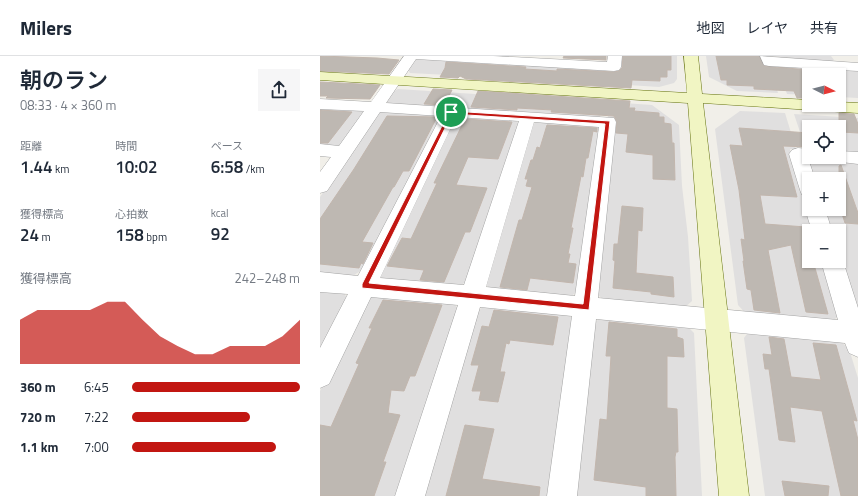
<!DOCTYPE html>
<html lang="ja">
<head>
<meta charset="utf-8">
<style>
  :root { --surface:#fff; --page:#f6f6f7; --text:#1f2937; --muted:#747a83; --line:#e0e1e3; --accent:#c21611 }
  body { margin:0; font-family:"Titillium Web","Noto Sans JP",sans-serif; background:var(--page); color:var(--text); height:100vh; display:flex; flex-direction:column; font-size:15px; white-space:nowrap }
  * { box-sizing:border-box; margin:0 }
  p { font-size:13px; color:var(--muted) }
  .icon { flex:none; width:22px; height:22px; fill:none; stroke:currentColor; stroke-width:2; stroke-linecap:round; stroke-linejoin:round }
  .map { position:relative; flex:1; overflow:hidden }
  .sheet { display:flex; flex-direction:column; background:var(--surface); width:320px }
  .sheet>* { flex:none }
  .needle { width:26px; rotate:96deg }
  .fabs { position:absolute; left:482px; top:12px; display:grid; gap:8px }
  .fabs a { display:grid; place-items:center; width:44px; height:44px; border-radius:0px; background:var(--surface); box-shadow:0 1px 3px #0004; font-size:20px }
  .pin { position:absolute; display:grid; place-items:center; width:34px; height:34px; color:#fff; margin:-17px; border:2px solid #fff; border-radius:50%; box-shadow:0 1px 4px #0007 }
  .round { display:grid; place-items:center; flex:none; width:42px; height:42px; border-radius:0px; background:var(--page) }
  .summary { display:flex; align-items:center; justify-content:space-between; height:68px; padding:0 20px }
  h1 { font-size:22px; font-weight:600; line-height:30px }
  .metrics { display:grid; grid-template-columns:repeat(3,1fr); gap:6px; height:68px; padding:4px 20px }
  .metrics div { display:grid; align-content:center }
  .metrics b { font-size:17px; font-weight:600 }
  .metrics small { font-size:11px; font-weight:400 }
  .metrics p { font-size:11px }
  .chart { height:112px; padding:8px 20px }
  .chart p { display:flex; justify-content:space-between }
  .chart svg { width:100%; height:72px; margin-top:4px; fill:var(--accent); opacity:.7 }
  ul { padding:0 20px; list-style:none; font-size:13px }
  li { display:grid; grid-template-columns:64px 48px 1fr; align-items:center; height:30px }
  li i { height:10px; border-radius:5px; background:var(--accent) }
  header { display:flex; align-items:center; gap:24px; box-sizing:border-box; height:56px; padding:0 20px; background:var(--surface); border-bottom:1px solid var(--line) }
  header strong { font-size:19px }
  nav { display:flex; gap:22px; margin-inline-start:auto; font-size:14px }
  main { display:flex; flex:1; min-height:0 }
  .map>svg:first-child { display:block }
</style>
</head>
<body>
<header>
<strong>Milers</strong>
<nav><a>地図</a><a>レイヤ</a><a>共有</a></nav>
</header>
<main>
<section class="sheet">
<div class="summary"><div><h1>朝のラン</h1><p>08:33 · 4 × 360 m</p></div><a class="round"><svg class="icon" aria-label="share" viewBox="0 0 24 24"><path d="M12 15V3M7 8l5-5 5 5M5 13v7h14v-7"/></svg></a></div>
<div class="metrics">
<div><p>距離</p><b>1.44<small> km</small></b></div>
<div><p>時間</p><b>10:02</b></div>
<div><p>ペース</p><b>6:58<small> /km</small></b></div>
</div>
<div class="metrics">
<div><p>獲得標高</p><b>24<small> m</small></b></div>
<div><p>心拍数</p><b>158<small> bpm</small></b></div>
<div><p>kcal</p><b>92</b></div>
</div>
<div class="chart"><p><span>獲得標高</span>242–248 m</p>
<svg viewBox="0 0 160 44" preserveAspectRatio="none"><path d="M0 44V17L10 11L20 11L30 11L40 11L50 6L60 6L70 17L80 27L90 33L100 38L110 38L120 33L130 33L140 33L150 27L160 17V44z"/></svg>
</div>
<ul>
<li><b>360 m</b>6:45<i style="width:100%"></i></li>
<li><b>720 m</b>7:22<i style="width:70%"></i></li>
<li><b>1.1 km</b>7:00<i style="width:86%"></i></li>
</ul>
</section>
<div class="map">
<svg width="538" height="440" viewBox="0 0 538 440">
  <rect width="100%" height="100%" fill="#f1efe9"/>
  <g fill="#e0dfdf">
    <path d="M300 0H357V23L354 27 339 31 293 28 294 14H299Z"/>
    <path d="M386 0H443L446 9 450 10 458 37 417 35 389 21Z"/>
    <path d="M453 0H511L514 4 509 7Z"/>
    <path d="M99 3 286 14 285 27 90 17 87 13 92 5Z"/>
    <path d="M457 10 538 14V42L519 41V19H489V39L467 38Z"/>
    <path d="M78 33 282 46 280 62 68 48 66 44 72 36Z"/>
    <path d="M289 46 332 49 359 69 362 130 368 181 372 245 364 252 284 245 275 235Z"/>
    <path d="M0 51 42 54 44 58 24 87 15 91 0 90Z"/>
    <path d="M64 55 117 59 121 63 42 214 31 221 0 218V141L57 58Z"/>
    <path d="M420 55 465 57 476 93H470L495 175H489V205H504L520 258 513 265 427 259 418 249 395 73Z"/>
    <path d="M474 58 538 62V97L519 96V71H489V94H486Z"/>
    <path d="M141 60 195 64 200 68 149 224 138 231 62 224 58 216 133 63Z"/>
    <path d="M219 65 275 69 281 73 259 234 250 241 170 234 165 226 211 69Z"/>
    <path d="M492 103 538 106V260L519 205V175H509L502 153H519V123H492L487 107Z"/>
    <path d="M0 233 23 235 28 244 0 297Z"/>
    <path d="M56 238 133 246 139 254 78 440H0V335L44 245Z"/>
    <path d="M165 249 247 257 255 266 232 440H102L156 257Z"/>
    <path d="M283 260 365 268 374 277 382 440H256L274 267Z"/>
    <path d="M429 275 518 283 529 293 538 322V440H445L424 282Z"/>
  </g>
  <g fill="#beb8b2" stroke="#c2b6ad">
    <path d="M0 0 57 2 79 4 69 18 0 15Z"/>
    <path d="M244 0H286V4L243 2Z"/>
    <path d="M303 0H351V14H347V21H340V25L312 24 311 32 146 23 140 20 138 22 120 21 125 12 126 6 206 11 205 13 237 15V13L294 16 299 15 302 12Z"/>
    <path d="M396 0H439L444 10 489 14V42H477L474 35 434 33V30L407 29V24H401Z"/>
    <path d="M0 26 60 29 50 43 6 42 8 40H0Z"/>
    <path d="M113 33 132 34 124 49 104 48Z"/>
    <path d="M158 35 310 45 309 52H315L314 55 339 57V61H344V67L351 68 352 87H354L355 124 333 123V99L306 96 308 78 296 77 297 66 294 60 231 56 232 54 197 52V54L151 51Z"/>
    <path d="M0 54 32 56 8 87H0Z"/>
    <path d="M519 57 534 58 538 68V77L522 76 519 69Z"/>
    <path d="M67 60 117 61 89 115H83L74 131H73L42 186 53 187 43 208 41 207 39 212 0 208V163L34 113Z"/>
    <path d="M145 63 192 66 178 103 148 101 136 129 167 132 150 176H145L124 226 100 224 104 214 67 210 82 182 91 183 117 127H114Z"/>
    <path d="M227 69 277 72V76L273 75 268 102H266L263 121 261 120 251 172H253L248 198H250L248 207 256 208 253 227 210 222 207 234 180 231 193 185 199 164H202L212 131 206 130 208 123H205L211 104H213L217 91 220 92Z"/>
    <path d="M419 72 489 77V91L463 90 477 141 440 139 445 168 486 171 489 181V205H493L508 258 486 256 471 189 448 194 460 257 434 254 431 234 427 233 423 205H424L421 183 425 184 419 134 410 89 423 90Z"/>
    <path d="M521 109 538 157V168L525 167 519 148V110Z"/>
    <path d="M302 150 323 152 322 175 318 174 316 217 353 221 354 241 331 238V236L293 232 295 205 293 204 294 188H298Z"/>
    <path d="M63 244 122 249 95 320H90L84 335 71 334 68 357 80 359 63 406H66L54 440H0V369L11 371 39 308 36 307 52 272H49Z"/>
    <path d="M174 254 238 261 233 289 190 284 189 288 186 287 180 316H185L178 346 159 344 161 335H152L159 309H151L162 270 169 271Z"/>
    <path d="M289 266 357 273V281L363 283 364 301 347 300V352L357 353 358 396H356L355 401 356 440H326V431L274 424 280 363 287 364 291 300H286Z"/>
    <path d="M449 281 464 283 471 321 501 324 493 287 516 289 537 365 533 364 538 384V440H521L502 355 470 351 475 386 459 384 449 313H445L443 298 452 299Z"/>
    <path d="M145 369 174 373 162 423 220 431 219 440H126Z"/>
    <path d="M462 425 509 430 508 440H465Z"/>
  </g>
  <g fill="none" stroke-linecap="round" stroke-linejoin="round">
    <g stroke="#a3a3a3" stroke-width="1">
      <g id="street">
        <path d="M84 0H173L287 6 288 0H302L301 11 299 14 294 15 96 3 66 47 294 62 296 66 278 242 518 264 501 205H519V198L523 205 538 252V301L529 297 525 287 276 263 257 440H227L252 260 160 251 105 440H75L138 249 51 241 9 328 0 332V292L28 238 0 236V216L38 220 121 60 60 56 7 135 0 137V116L11 101 0 100V88L19 90 44 55 0 53V43L51 46ZM136 61 199 65 144 229 60 222ZM214 66 279 71 255 240 166 231Z"/>
        <path d="M440 0 538 7V15L449 10 444 9Z"/>
        <path d="M478 92 489 93V101H496L495 103 489 105 495 123H489V141L482 139 480 134 469 98 472 94Z"/>
        <path d="M519 95 538 96V108L513 105 510 101H519Z"/>
        <path d="M489 147V153H505L512 175H492L485 153Z"/>
      </g>
    </g>
    <g stroke="#65730f" stroke-width="1">
      <path id="secondary" d="M364 0H378L382 38 489 44V49H519V46L538 47V57L383 47 429 440H399L368 47 0 24V16L367 37Z"/>
    </g>
    <use href="#street" fill="#fff" fill-rule="evenodd"/>
    <use href="#secondary" fill="#f1f5c3" fill-rule="evenodd"/>
  </g>
  <path fill="#c21611" stroke="#fff" fill-rule="evenodd" d="M131 55 290 65 269 254 42 232V228L129 56ZM132 58 285 68 263 248 49 227Z"/>
</svg>
<div class="fabs">
<a><svg class="needle" viewBox="-14 -14 28 28"><path d="M0-13l5 13h-10z" fill="#e53935"/><path d="M0 13l5-13h-10z" fill="#747a83"/></svg></a>
<a><svg class="icon" aria-label="locate" viewBox="0 0 24 24"><circle cx="12" cy="12" r="6"/><path d="M12 2v4M12 18v4M2 12h4M18 12h4"/></svg></a>
<a>+</a>
<a>−</a>
</div>
<div class="pin" style="left:131px;top:56px;background:#1e9e55"><svg class="icon" aria-label="arrive" viewBox="0 0 24 24"><path d="M6 21V4h12l-3 4 3 4H6"/></svg></div>
</div>
</main>
</body>
</html>
